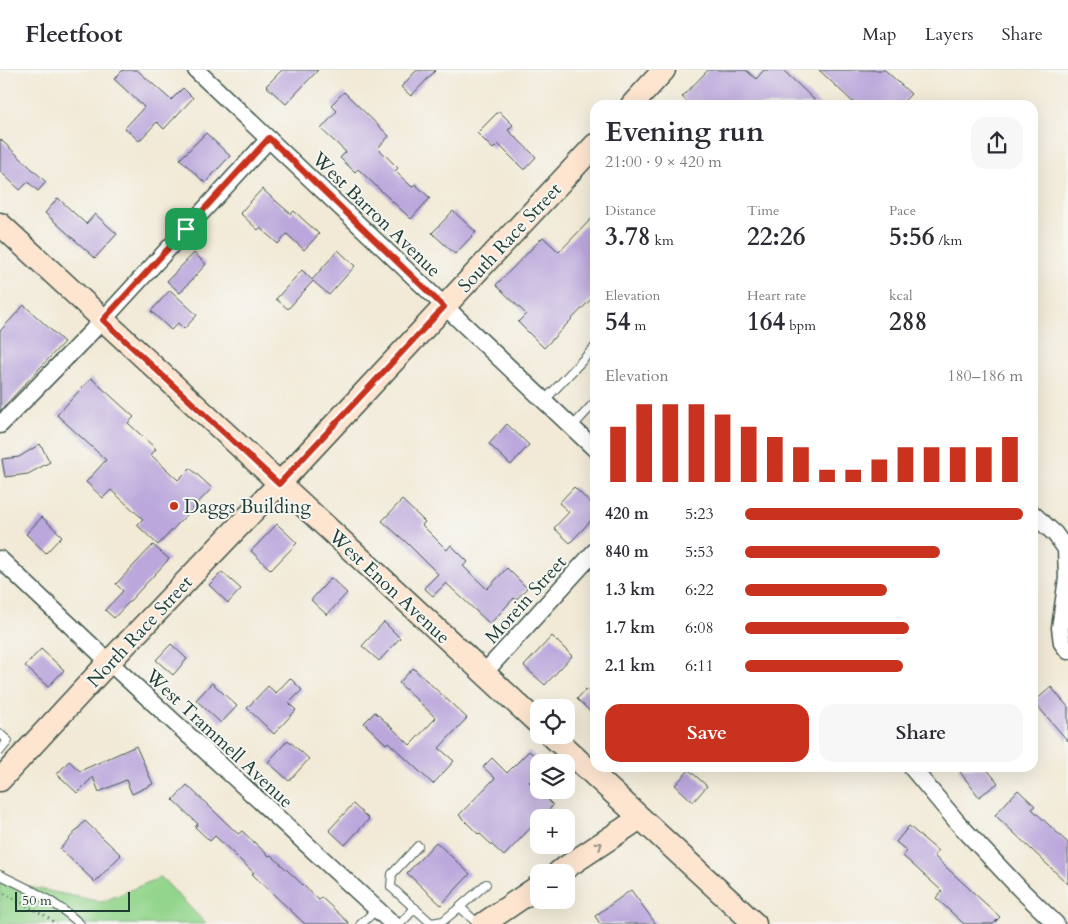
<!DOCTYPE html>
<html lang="en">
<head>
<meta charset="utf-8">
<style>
  :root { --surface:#fff; --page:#f7f7f7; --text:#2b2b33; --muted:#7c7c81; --line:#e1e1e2; --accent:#c8321e }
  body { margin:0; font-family:Cardo,serif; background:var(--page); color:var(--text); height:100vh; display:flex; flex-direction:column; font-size:19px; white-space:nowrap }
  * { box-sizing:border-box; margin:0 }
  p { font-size:16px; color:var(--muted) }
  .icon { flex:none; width:28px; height:28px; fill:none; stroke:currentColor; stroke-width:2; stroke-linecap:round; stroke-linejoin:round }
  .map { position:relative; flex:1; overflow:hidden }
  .drawer { position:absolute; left:590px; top:30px; width:448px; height:672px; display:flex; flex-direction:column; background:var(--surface); border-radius:15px; box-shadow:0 5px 20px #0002 }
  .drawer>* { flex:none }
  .fabs { position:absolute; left:530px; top:629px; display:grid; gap:10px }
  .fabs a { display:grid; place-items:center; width:45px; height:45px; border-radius:10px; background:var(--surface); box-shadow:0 5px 20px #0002; font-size:25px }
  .scale { position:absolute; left:15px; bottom:12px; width:115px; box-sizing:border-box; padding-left:5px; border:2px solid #1f3d34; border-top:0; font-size:14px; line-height:18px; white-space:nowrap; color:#1f3d34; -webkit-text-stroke:4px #f6f6f2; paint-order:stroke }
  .pin { position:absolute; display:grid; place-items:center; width:42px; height:42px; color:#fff; margin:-21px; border-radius:10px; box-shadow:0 2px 8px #0006 }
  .round { display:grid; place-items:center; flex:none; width:52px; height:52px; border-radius:15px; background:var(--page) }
  .headline { display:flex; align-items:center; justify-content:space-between; height:85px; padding:0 15px }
  h1 { font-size:28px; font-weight:600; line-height:38px }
  .stats { display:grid; grid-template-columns:repeat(3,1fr); gap:8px; height:85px; padding:5px 15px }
  .stats div { display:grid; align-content:center }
  .stats b { font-size:25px; font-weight:600 }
  .stats small { font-size:14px; font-weight:400 }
  .stats p { font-size:14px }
  .chart { height:140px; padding:10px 15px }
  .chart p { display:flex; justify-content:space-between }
  .chart svg { width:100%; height:90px; margin-top:5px; stroke:var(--accent); stroke-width:6 }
  .primary-button { display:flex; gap:10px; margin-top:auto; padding:10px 15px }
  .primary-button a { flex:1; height:58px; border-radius:15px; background:var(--accent); color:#fff; font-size:20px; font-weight:600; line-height:58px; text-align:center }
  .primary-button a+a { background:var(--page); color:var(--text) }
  ul { padding:0 15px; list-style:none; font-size:16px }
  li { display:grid; grid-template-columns:80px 60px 1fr; align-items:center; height:38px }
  li i { height:12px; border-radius:6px; background:var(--accent) }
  header { display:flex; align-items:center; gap:30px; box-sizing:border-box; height:70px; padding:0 25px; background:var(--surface); border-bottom:1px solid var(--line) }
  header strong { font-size:24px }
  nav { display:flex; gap:28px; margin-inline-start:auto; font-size:18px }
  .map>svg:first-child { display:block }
</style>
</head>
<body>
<header>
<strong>Fleetfoot</strong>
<nav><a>Map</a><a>Layers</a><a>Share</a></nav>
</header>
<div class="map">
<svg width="1068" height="854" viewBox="0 0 1068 854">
  <rect width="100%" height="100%" fill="#f6f6f2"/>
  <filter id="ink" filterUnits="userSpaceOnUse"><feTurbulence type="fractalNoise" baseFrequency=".02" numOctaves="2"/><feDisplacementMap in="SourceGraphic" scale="10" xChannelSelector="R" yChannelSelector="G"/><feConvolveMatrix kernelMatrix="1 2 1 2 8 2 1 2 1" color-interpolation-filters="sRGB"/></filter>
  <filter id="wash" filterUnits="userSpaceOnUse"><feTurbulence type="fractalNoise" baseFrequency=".0096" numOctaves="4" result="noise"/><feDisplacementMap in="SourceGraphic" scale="20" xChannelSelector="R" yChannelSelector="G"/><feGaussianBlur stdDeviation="1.12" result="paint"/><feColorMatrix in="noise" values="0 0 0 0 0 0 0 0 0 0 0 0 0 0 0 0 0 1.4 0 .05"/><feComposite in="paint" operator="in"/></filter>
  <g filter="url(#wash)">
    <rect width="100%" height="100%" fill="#f2ead7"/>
    <path fill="#93d58c" stroke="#598960" d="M161 807 206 854H0V811L102 832Z"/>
    <g id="blocks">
      <g fill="#bba7dc">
        <path d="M123 0H137L171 30 183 18 193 28 164 59 157 52 139 71 125 58 144 37 114 9Z"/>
        <path d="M282 0H318L286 34 266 16Z"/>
        <path d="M417 0H436L411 26 401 17Z"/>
        <path d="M708 0H746L756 9 764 0H783L820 35H691L682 27Z"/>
        <path d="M819 0H885L911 24 900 35H856Z"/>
        <path d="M344 22 389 66 378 78 398 98 395 101 412 117 415 114 430 128 411 149 358 99 355 102 340 88 346 82 321 59 337 41 331 35Z"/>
        <path d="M499 41 513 55 508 60 536 87 524 100 498 74 493 79 477 63Z"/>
        <path d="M206 63 230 86 205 113 180 89Z"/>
        <path d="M0 69 46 112 38 121 28 112 20 120 0 101Z"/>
        <path d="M262 119 291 144 294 141 319 164 304 180 287 164 278 174 260 158 258 160 240 143Z"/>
        <path d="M58 128 86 154 95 144 117 164 95 188 45 143Z"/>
        <path d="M453 141 476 162 455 184 432 163Z"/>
        <path d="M595 145V225L544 278 518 252 526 244 496 215 543 167 559 182Z"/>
        <path d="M338 180 355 196 329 225 313 211 288 239 276 229 302 200 312 210Z"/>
        <path d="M194 183 206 194 180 223 167 211Z"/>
        <path d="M170 220 197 245 184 259 178 253 171 260 151 241Z"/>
        <path d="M24 235 64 272 0 341V261Z"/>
        <path d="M91 308 134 347 128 353 156 379 151 385 178 410 190 398 212 418 158 475 137 455 143 449 111 420 103 428 86 412 106 390 57 345Z"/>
        <path d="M507 354 529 375 511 395 489 374Z"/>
        <path d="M40 374 50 392 28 404 5 407 2 389 19 387Z"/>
        <path d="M574 417 595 437V446L570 473 554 458 569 442 559 433Z"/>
        <path d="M402 430 425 452 422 455 447 480 451 475 468 492 463 496 487 519 507 498 527 518 516 530 514 528 490 554 446 513 433 526 424 518 438 504 406 472 382 451Z"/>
        <path d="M42 447 62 466 46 483 26 464Z"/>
        <path d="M277 454 297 473 271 500 251 481Z"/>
        <path d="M153 475 169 489 114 548 105 540 123 521 116 514Z"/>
        <path d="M222 502 241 519 228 533 209 515Z"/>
        <path d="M331 508 347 523 327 545 311 530Z"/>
        <path d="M384 552 400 568 379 591 362 576Z"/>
        <path d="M552 566 572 586 545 615 524 596Z"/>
        <path d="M171 574 187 589 173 605 156 590Z"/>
        <path d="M41 579 64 600 48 617 25 596Z"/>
        <path d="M413 598 467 648 439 678 454 691 433 714 388 672 386 674 364 653 375 642 410 675 436 648 399 613Z"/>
        <path d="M290 608 302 620 289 633 296 640 274 664 247 638 268 616 276 623Z"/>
        <path d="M212 613 237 636 221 653 196 630Z"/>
        <path d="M1051 617 1068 637V671L1034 632Z"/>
        <path d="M586 619 595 627V646L577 629Z"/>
        <path d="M288 670 309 689 289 711 268 692Z"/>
        <path d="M136 676 153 714 132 724 126 710 99 722 93 707 77 723 57 704 69 691 80 701Z"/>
        <path d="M529 681 539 690V703L529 712 553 735 542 748H539V751L538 752 537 751 504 786 479 763 478 764 459 745 495 708 483 697 492 688 507 703Z"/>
        <path d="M957 698H986L998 713 979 727Z"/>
        <path d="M689 700 707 716 693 732 675 715Z"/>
        <path d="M187 715 238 764 242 761 269 786 271 785 319 830 321 827 350 854H305L252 804 254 803 215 766 210 771 195 757 198 754 173 730Z"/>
        <path d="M1018 720 1035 736 1032 739 1068 773V814L995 745Z"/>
        <path d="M353 734 369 749 345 775 329 760Z"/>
        <path d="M85 751 121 785 95 812 60 779Z"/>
        <path d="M909 756 938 781 934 786 1000 847 993 854H964L936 828 942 821 903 786 907 781 896 772Z"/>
        <path d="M436 772 470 804 441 835 407 803Z"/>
        <path d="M631 820 656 854H600L595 846Z"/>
      </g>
    </g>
  </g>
  <g filter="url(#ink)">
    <use href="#blocks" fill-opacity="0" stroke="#3f574c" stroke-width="1"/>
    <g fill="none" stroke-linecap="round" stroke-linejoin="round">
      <g stroke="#3f574c" stroke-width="10">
        <g id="lane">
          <path d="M544 331 595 277"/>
          <path d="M572 357 595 332"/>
          <path d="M0 664 8 671 0 681"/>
          <path d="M418 776 392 804 391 817 431 853 443 851 460 837"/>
          <path d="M0 805C30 819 55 831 80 854"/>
          <path d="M361 854 377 839"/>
          <path d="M400 854 415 838"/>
          <path d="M478 854 460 837 486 814"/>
        </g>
      </g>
      <g stroke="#3f574c" stroke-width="19">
        <g id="street">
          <path d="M196 0 595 379"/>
          <path d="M0 355 103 250 269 69"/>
          <path d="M1032 443 1055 464 1066 479 1067 508 1060 558 1062 573 1068 581"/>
          <path d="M0 489 109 592 393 854"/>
          <path d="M484 603 595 481"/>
          <path d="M912 698 958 753 1021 820 1056 854"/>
        </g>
      </g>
      <g stroke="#3f574c" stroke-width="25">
        <g id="secondary">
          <path d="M632 35 664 0"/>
          <path d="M0 154 539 654"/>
          <path d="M551 665 755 854"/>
          <path d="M0 710 109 592 279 414 595 75"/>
          <path d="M559 802 640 748"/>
          <path d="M483 854 539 816"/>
        </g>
      </g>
      <path stroke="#3f574c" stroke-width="2.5" stroke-dasharray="1 4" stroke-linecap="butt" d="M0 821 44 845 56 854"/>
      <use href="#lane" stroke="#fff" stroke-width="8"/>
      <use href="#street" stroke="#fff" stroke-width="16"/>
      <use href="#secondary" stroke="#fde5d0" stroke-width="22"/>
    </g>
    <defs><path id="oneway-chevron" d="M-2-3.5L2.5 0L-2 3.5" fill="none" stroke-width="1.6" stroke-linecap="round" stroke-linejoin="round" transform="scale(1.25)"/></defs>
    <use stroke="#8e9182" href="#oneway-chevron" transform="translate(599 775) rotate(-34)"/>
  </g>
  <g fill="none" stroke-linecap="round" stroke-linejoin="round" filter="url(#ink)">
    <g stroke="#fff" stroke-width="10">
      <path id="route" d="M269 68 444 237 279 414 103 250Z"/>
    </g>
    <use href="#route" stroke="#c8321e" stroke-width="6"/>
  </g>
  <circle fill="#c8321e" stroke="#f6f6f2" stroke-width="2" cx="174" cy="436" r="5"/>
  <g text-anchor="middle" stroke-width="4" stroke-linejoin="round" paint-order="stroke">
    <g font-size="19" fill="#1f3d34" stroke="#f6f6f2">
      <text transform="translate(377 144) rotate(44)" y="7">West Barron Avenue</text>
      <text transform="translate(509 167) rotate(-47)" y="7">South Race Street</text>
      <text transform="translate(390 516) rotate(43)" y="7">West Enon Avenue</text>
      <text transform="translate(525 529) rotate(-48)" y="7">Morein Street</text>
      <text transform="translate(139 561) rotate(-47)" y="7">North Race Street</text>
      <text transform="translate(220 668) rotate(43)" y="7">West Trammell Avenue</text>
    </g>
    <g font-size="19" fill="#1f3d34" stroke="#f6f6f2" text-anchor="start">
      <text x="184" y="443">Daggs Building</text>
    </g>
  </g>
</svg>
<div class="fabs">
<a><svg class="icon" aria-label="locate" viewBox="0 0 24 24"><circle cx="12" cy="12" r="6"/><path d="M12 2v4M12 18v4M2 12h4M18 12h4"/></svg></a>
<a><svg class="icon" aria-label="layers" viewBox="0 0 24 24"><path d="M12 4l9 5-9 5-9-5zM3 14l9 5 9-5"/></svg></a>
<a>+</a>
<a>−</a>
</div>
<div class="scale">50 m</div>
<div class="pin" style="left:186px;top:159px;background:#1e9e55"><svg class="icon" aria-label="arrive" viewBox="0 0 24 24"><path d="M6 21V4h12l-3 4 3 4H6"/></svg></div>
<section class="drawer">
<div class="headline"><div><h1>Evening run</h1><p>21:00 · 9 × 420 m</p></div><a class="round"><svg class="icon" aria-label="share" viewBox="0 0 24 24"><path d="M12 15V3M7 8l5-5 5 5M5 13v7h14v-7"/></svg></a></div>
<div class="stats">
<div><p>Distance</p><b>3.78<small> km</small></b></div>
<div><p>Time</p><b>22:26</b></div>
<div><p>Pace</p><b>5:56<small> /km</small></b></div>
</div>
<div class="stats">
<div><p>Elevation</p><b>54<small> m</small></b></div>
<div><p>Heart rate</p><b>164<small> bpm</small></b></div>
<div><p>kcal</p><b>288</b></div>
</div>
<div class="chart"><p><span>Elevation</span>180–186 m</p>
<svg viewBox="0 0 160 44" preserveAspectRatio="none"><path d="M5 44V17M15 44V6M25 44V6M35 44V6M45 44V11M55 44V17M65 44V22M75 44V27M85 44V38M95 44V38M105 44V33M115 44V27M125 44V27M135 44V27M145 44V27M155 44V22"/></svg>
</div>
<ul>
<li><b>420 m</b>5:23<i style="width:100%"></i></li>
<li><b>840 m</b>5:53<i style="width:70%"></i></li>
<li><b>1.3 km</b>6:22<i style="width:51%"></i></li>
<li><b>1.7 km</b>6:08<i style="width:59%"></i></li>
<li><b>2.1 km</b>6:11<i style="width:57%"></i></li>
</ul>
<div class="primary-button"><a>Save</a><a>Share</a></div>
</section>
</div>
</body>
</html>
